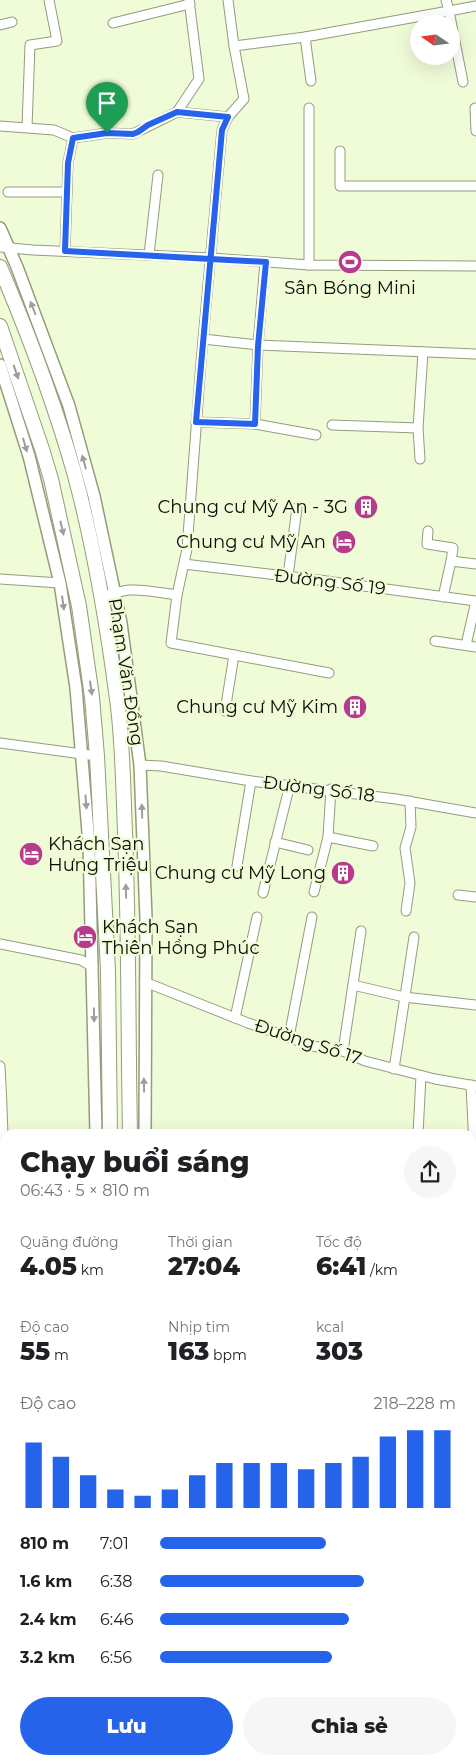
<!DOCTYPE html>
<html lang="vi">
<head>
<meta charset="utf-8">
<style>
  :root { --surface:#fff; --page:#f6f6f6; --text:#202124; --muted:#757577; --accent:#2563eb }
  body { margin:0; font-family:Montserrat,sans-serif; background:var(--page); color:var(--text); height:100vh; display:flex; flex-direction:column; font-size:19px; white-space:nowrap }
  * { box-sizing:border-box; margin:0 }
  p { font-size:16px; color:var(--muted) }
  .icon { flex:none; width:28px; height:28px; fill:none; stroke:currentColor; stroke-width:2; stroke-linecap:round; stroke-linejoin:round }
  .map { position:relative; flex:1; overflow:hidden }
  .details { position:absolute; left:0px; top:1129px; width:476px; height:636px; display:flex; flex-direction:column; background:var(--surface); border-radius:15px 15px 0 0; box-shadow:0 5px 20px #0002 }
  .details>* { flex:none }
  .needle { width:32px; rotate:284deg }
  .fabs { position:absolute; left:410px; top:15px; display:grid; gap:10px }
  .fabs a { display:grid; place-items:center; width:50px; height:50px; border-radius:50%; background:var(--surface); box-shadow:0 5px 20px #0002; font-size:25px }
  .pin { position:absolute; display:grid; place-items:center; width:42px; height:42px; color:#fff; margin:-51px -21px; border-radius:50% 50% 50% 0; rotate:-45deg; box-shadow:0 0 5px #0007 }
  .pin .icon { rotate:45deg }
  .round { display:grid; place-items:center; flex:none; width:52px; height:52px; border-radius:26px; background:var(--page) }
  .headline { display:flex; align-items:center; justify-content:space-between; height:85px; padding:0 20px }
  h1 { font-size:28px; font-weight:800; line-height:38px }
  .figures { display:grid; grid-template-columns:repeat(3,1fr); gap:8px; height:85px; padding:5px 20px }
  .figures div { display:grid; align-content:center }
  .figures b { font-size:25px; font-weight:800 }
  .figures small { font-size:14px; font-weight:400 }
  .figures p { font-size:14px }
  .chart { height:140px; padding:10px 20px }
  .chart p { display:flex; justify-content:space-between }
  .chart svg { width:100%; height:90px; margin-top:5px; stroke:var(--accent); stroke-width:6 }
  .primary-button { display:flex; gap:10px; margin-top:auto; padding:10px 20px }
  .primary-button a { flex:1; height:58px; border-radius:30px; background:var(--accent); color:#fff; font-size:20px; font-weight:800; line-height:58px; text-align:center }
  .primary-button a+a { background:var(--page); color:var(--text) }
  ul { padding:0 20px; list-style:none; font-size:16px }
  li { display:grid; grid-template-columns:80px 60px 1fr; align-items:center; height:38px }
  li i { height:12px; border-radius:6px; background:var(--accent) }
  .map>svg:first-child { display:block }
</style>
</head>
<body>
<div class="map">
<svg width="476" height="1764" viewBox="0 0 476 1764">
  <rect width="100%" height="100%" fill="#f0fbd7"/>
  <path fill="#ca83ac" d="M476 1729V1764H440L444 1760H471V1733Z"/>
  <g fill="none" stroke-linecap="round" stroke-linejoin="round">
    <g stroke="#939d7b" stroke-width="11">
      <g id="minor">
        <path d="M228 0 234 46 244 99 228 117 222 130 201 362 187 549 177 595 171 643 329 673"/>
        <path d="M113 23 190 4"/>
        <path d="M0 25 12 22"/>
        <path d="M305 37 311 81"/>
        <path d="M234 46 305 37 449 11 446 0"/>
        <path d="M463 82 449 11 476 6"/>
        <path d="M309 108V265"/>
        <path d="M475 108 476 131"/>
        <path d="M177 112 228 117"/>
        <path d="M0 126 54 130 73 138 107 133 133 134 177 112 199 79 189 0"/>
        <path d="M27 127 30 45 57 41 49 0"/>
        <path d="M340 151V186H476"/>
        <path d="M8 192H67"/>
        <path d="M0 247 33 250 212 258 309 265 476 266"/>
        <path d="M65 251 68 163 73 138"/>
        <path d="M149 255 158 175"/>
        <path d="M203 339 258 345 476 354"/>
        <path d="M196 422 255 424 316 435"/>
        <path d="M255 424 258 345 265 262"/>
        <path d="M332 425 418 428 423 352"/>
        <path d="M418 428 420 459"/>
        <path d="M428 531 427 544 453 548 451 561"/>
        <path d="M184 564 319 580 476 601 466 645"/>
        <path d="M288 576 297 508"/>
        <path d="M0 579 60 583"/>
        <path d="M101 597C110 595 119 591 129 590 144 589 162 593 177 595"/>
        <path d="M443 597 451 561 476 564"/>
        <path d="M435 641 476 647"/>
        <path d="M225 711 234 655"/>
        <path d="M0 743 97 756"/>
        <path d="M140 765 161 766 251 781 396 799 476 813"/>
        <path d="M328 837 373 846"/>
        <path d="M275 842 308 850"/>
        <path d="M237 866 251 781"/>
        <path d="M314 892 328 837 331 789"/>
        <path d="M263 893 290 784"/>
        <path d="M458 895 476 897"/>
        <path d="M406 911 410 883 405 848 411 827 410 801"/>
        <path d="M0 944 81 960 93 967"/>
        <path d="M145 982 248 1023 313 1046 343 1051 365 1061 435 1079 476 1086"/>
        <path d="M353 985 404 997 476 1005"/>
        <path d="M235 1018 257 917"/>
        <path d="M289 1037 312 917"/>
        <path d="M343 1051 361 931"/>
        <path d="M0 1066C5 1154 6 1243 0 1331"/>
        <path d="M394 1069 414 937"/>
        <path d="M471 1085 474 1146 471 1166"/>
        <path d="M418 1134 421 1076"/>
        <path d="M471 1177H476"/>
        <path d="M471 1367H476"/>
        <path d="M471 1404H476"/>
        <path d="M471 1516 476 1515"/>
        <path d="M0 1628H5"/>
        <path d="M0 1684 5 1685"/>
      </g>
    </g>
    <g stroke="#939d7b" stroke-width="14">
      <g id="major">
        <path d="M0 228 17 267 69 406 94 496 121 623 140 765 146 918 145 1134"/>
        <path d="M0 365 29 456 60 583 76 688 89 844 96 1134"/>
        <path d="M471 1566 476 1568"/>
        <path d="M471 1611 476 1613"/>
        <path d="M101 1760V1764"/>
        <path d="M159 1760V1764"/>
      </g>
    </g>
    <g stroke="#939d7b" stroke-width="16">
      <g id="highway">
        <path d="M0 267C28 333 54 402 74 472 94 545 107 623 117 699 123 742 123 787 125 832 129 932 128 1033 130 1134"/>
        <path d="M0 326 42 449 51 479 79 606 92 697 97 756 108 971 110 1134"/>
        <path d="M0 1376 5 1377"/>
        <path d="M0 1405 5 1409"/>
        <path d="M117 1760V1764"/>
        <path d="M145 1760V1764"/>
      </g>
    </g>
    <use href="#minor" stroke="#fff" stroke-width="9"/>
    <use href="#major" stroke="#fff" stroke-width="11"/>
    <use href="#highway" stroke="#fff" stroke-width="14"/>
  </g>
  <defs><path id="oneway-solid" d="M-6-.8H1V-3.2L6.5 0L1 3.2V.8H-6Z" transform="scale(1.25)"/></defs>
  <g fill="#9d9e9a">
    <use href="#oneway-solid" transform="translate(33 308) rotate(-111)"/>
    <use href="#oneway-solid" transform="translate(16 372) rotate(71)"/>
    <use href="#oneway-solid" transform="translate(25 445) rotate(74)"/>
    <use href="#oneway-solid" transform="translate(84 462) rotate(-105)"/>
    <use href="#oneway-solid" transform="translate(62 528) rotate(77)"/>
    <use href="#oneway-solid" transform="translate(63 603) rotate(82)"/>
    <use href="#oneway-solid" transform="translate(91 688) rotate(82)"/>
    <use href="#oneway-solid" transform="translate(86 802) rotate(86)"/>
    <use href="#oneway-solid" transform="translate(142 811) rotate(-92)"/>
    <use href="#oneway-solid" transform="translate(126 891) rotate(-91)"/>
    <use href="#oneway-solid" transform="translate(94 1015) rotate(89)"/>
    <use href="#oneway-solid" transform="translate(144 1085) rotate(-91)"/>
  </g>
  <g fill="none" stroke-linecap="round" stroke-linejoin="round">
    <g stroke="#fff" stroke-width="10">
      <path id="route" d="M107 133 133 134 138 132 148 125 177 112 228 117 222 130C214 227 204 324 196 422L255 424 258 346 266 262 65 251 68 163 73 138 107 133"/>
    </g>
    <use href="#route" stroke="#2563eb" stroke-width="6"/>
  </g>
  <defs>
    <g id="stadium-disc" transform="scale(1.25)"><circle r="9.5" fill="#b63b8c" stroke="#f0fbd7"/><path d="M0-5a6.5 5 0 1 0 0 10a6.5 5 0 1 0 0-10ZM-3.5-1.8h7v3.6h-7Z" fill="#fff"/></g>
    <g id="building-disc" transform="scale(1.25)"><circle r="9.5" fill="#b63b8c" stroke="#f0fbd7"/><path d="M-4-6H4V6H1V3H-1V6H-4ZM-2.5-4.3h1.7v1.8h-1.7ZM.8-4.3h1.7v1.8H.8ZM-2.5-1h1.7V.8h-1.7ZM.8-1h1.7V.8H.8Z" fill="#fff"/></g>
    <g id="hotel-disc" transform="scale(1.25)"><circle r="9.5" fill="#b63b8c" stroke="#f0fbd7"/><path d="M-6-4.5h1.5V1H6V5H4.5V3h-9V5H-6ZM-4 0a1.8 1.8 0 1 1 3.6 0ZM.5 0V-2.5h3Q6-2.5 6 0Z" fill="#fff"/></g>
  </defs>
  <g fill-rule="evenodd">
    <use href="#stadium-disc" x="350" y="262"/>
    <use href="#building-disc" x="366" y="507"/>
    <use href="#hotel-disc" x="344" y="542"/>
    <use href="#building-disc" x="355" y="707"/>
    <use href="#hotel-disc" x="31" y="854"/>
    <use href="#building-disc" x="343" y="873"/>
    <use href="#hotel-disc" x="85" y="937"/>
  </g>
  <g text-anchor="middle" stroke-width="4.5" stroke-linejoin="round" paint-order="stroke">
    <g font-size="18" fill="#0a0d03" stroke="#f0fbd7" text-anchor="end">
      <text x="350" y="294" text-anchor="middle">Sân Bóng Mini</text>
      <text x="348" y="513">Chung cư Mỹ An - 3G</text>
      <text x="326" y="548">Chung cư Mỹ An</text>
      <text x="338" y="713">Chung cư Mỹ Kim</text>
      <text x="48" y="850" text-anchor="start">Khách Sạn<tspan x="48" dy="21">Hưng Triệu</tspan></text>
      <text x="326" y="879">Chung cư Mỹ Long</text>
      <text x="102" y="933" text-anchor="start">Khách Sạn<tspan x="102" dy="21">Thiên Hồng Phúc</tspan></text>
    </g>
    <g font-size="18" fill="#0a0d03" stroke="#f0fbd7">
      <text transform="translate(330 582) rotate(7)" y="6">Đường Số 19</text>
      <text transform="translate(126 672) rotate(81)" y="6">Phạm Văn Đồng</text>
      <text transform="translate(319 789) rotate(7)" y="6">Đường Số 18</text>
      <text transform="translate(308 1042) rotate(18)" y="6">Đường Số 17</text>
    </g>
  </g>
</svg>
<div class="fabs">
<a><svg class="needle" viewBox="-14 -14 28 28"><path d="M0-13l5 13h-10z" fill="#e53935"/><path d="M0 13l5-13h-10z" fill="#757577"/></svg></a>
</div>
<div class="pin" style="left:107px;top:133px;background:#1e9e55"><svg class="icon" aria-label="arrive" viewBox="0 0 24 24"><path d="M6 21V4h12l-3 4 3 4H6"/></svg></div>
<section class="details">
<div class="headline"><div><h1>Chạy buổi sáng</h1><p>06:43 · 5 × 810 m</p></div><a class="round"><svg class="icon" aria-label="share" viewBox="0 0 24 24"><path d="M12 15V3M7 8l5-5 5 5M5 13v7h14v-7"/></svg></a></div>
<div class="figures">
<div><p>Quãng đường</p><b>4.05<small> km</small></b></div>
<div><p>Thời gian</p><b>27:04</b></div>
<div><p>Tốc độ</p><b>6:41<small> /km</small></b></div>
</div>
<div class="figures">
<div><p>Độ cao</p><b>55<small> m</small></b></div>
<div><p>Nhịp tim</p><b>163<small> bpm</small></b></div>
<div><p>kcal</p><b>303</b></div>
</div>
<div class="chart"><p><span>Độ cao</span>218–228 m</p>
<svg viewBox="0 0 160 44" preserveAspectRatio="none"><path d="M5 44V12M15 44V19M25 44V28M35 44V35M45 44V38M55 44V35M65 44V28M75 44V22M85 44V22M95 44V22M105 44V25M115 44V22M125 44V19M135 44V9M145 44V6M155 44V6"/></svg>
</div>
<ul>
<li><b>810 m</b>7:01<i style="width:56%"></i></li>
<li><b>1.6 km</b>6:38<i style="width:69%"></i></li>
<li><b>2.4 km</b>6:46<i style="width:64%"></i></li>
<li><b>3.2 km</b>6:56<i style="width:58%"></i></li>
</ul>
<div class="primary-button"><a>Lưu</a><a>Chia sẻ</a></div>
</section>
</div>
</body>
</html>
